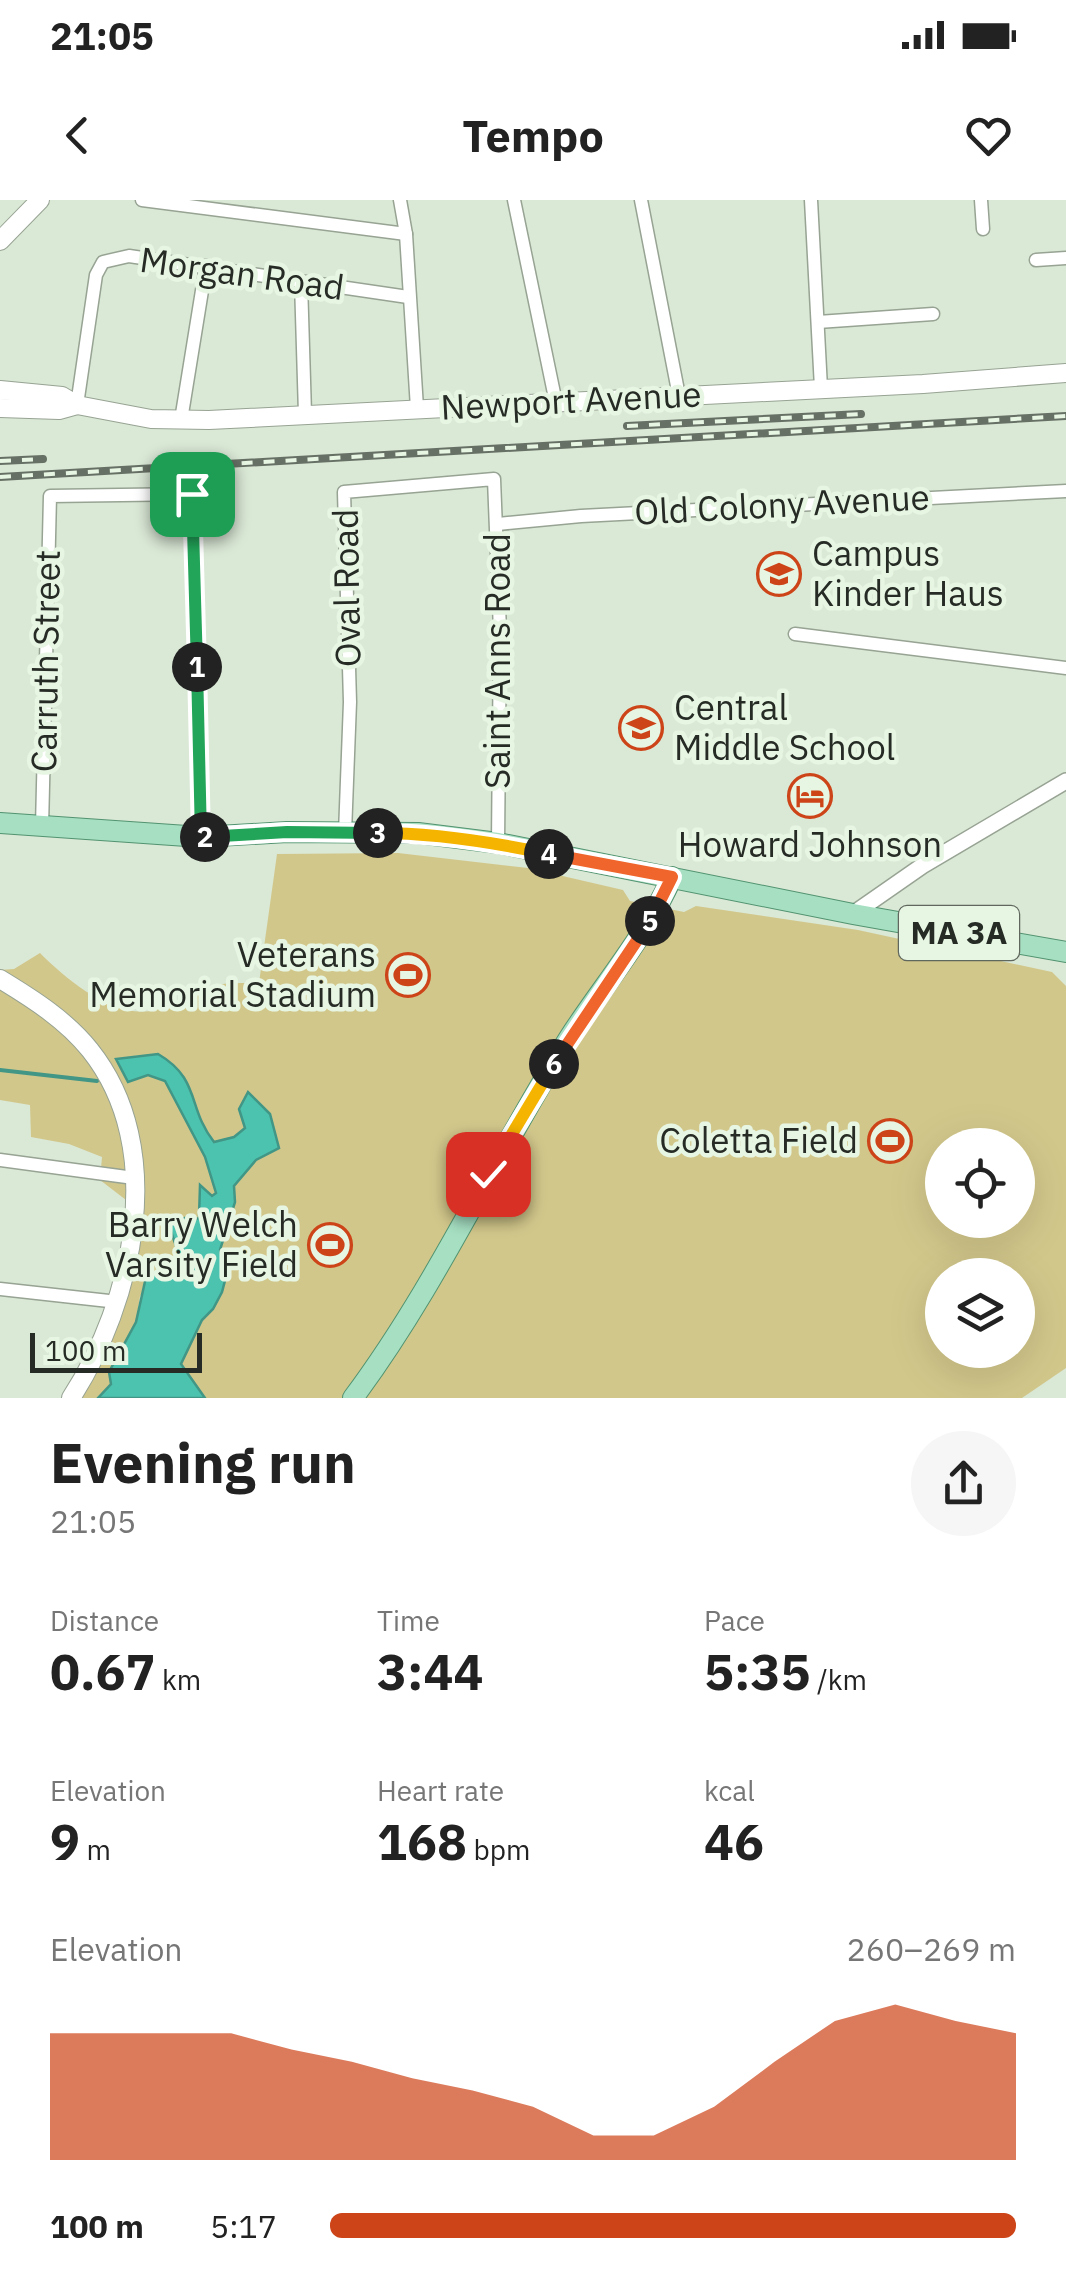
<!DOCTYPE html>
<html lang="en">
<head>
<meta charset="utf-8">
<style>
  :root { --surface:#fff; --page:#f6f6f6; --text:#222; --muted:#767676; --accent:#cc4418 }
  body { margin:0; font-family:"IBM Plex Sans",sans-serif; background:var(--page); color:var(--text); height:100vh; display:flex; flex-direction:column; font-size:38px; white-space:nowrap }
  * { box-sizing:border-box; margin:0 }
  p { font-size:32px; color:var(--muted) }
  .icon { flex:none; width:55px; height:55px; fill:none; stroke:currentColor; stroke-width:2; stroke-linecap:round; stroke-linejoin:round }
  .map { position:relative; height:1198px; overflow:hidden }
  .panel { display:flex; flex-direction:column; background:var(--surface); flex:1 }
  .panel>* { flex:none }
  .tools { position:absolute; left:925px; top:928px; display:grid; gap:20px }
  .tools a { display:grid; place-items:center; width:110px; height:110px; border-radius:50%; background:var(--surface); box-shadow:0 10px 40px #0002; font-size:50px }
  .scale { position:absolute; left:30px; bottom:25px; width:172px; box-sizing:border-box; padding-left:10px; border:5px solid #262c25; border-top:0; font-size:28px; line-height:35px; white-space:nowrap; color:#262c25; -webkit-text-stroke:8px #e7f5e3; paint-order:stroke }
  .pin { position:absolute; display:grid; place-items:center; width:85px; height:85px; color:#fff; margin:-42px; border-radius:20px; box-shadow:0 5px 15px #0006 }
  .km { position:absolute; width:50px; height:50px; margin:-25px; border-radius:50%; background:#222; color:#fff; font-size:28px; line-height:50px; text-align:center }
  .round { display:grid; place-items:center; flex:none; width:105px; height:105px; border-radius:52px; background:var(--page) }
  .summary { display:flex; align-items:center; justify-content:space-between; height:170px; padding:0 50px }
  h1 { font-size:55px; font-weight:700; line-height:75px }
  .stats { display:grid; grid-template-columns:repeat(3,1fr); gap:15px; height:170px; padding:10px 50px }
  .stats div { display:grid; align-content:center }
  .stats b { font-size:50px; font-weight:700 }
  .stats small { font-size:28px; font-weight:400 }
  .stats p { font-size:28px }
  .chart { height:280px; padding:20px 50px }
  .chart p { display:flex; justify-content:space-between }
  .chart svg { width:100%; height:180px; margin-top:10px; fill:var(--accent); opacity:.7 }
  ul { padding:0 50px; list-style:none; font-size:32px }
  li { display:grid; grid-template-columns:160px 120px 1fr; align-items:center; height:75px }
  li i { height:25px; border-radius:12px; background:var(--accent) }
  .status { display:flex; justify-content:space-between; align-items:center; height:70px; padding:0 50px; background:var(--surface); direction:ltr }
  .status svg { height:28px; fill:currentColor }
  header { display:flex; justify-content:space-between; align-items:center; height:130px; padding:0 50px; background:var(--surface); font-size:45px; font-weight:700 }
  .map>svg:first-child { display:block }
</style>
</head>
<body>
<div class="status"><b>21:05</b><svg viewBox="0 0 49 12"><path d="M0 12V9h3v3zM5 12V6h3v6zM10 12V3h3v9zM15 12V0h3v12zM26 1h20v11H26zM47 4h2v5h-2z"/></svg></div>
<header><svg class="icon" aria-label="back" viewBox="0 0 24 24"><path d="M15 5l-7 7 7 7"/></svg>Tempo<svg class="icon" aria-label="heart" viewBox="0 0 24 24"><path d="M12 20l-8-8c-3-5 5-10 8-4 3-6 11-1 8 4z"/></svg></header>
<div class="map">
<svg width="1066" height="1198" viewBox="0 0 1066 1198">
  <rect width="100%" height="100%" fill="#dae8d6"/>
  <path fill="#d2c78b" fill-rule="evenodd" d="M398 653 528 668 623 690 630 701 684 712 696 706 858 730 1052 772 1066 786V1168L1022 1198H205L181 1165 202 1120 213 1109 227 1073 220 1050 235 1002 234 986 256 960 279 948 270 914 248 893 239 908 245 928 234 937 214 942C180 898 197 837 116 860L138 877 148 875 165 881 205 957 215 983 216 993 212 997 207 990 199 1004 200 1018 173 1033 182 1063 178 1068 159 1071 144 1084 145 1091 140 1096 136 1122 109 1172 111 1184 98 1198H65L100 1136 126 1037V1000L100 980 102 957 69 944 31 937 30 905 0 900V770L14 769 40 753C67 780 114 820 155 810 173 806 188 794 205 788 222 782 241 783 259 783L277 654ZM942 945H1018V1020H942ZM942 1075H1018V1150H942Z"/>
  <path fill="#4cc3af" stroke="#419686" stroke-width="2.5" d="M158 854C201 879 187 908 214 942L234 937 245 928 239 909 248 892 270 914 279 948 256 960 234 986 235 1002 220 1050 227 1073 222 1092 213 1109 202 1120 181 1164 205 1198H98L111 1184 109 1172 136 1122 146 1077 177 1068 182 1063 169 1026 185 1018 192 1021 199 1018 200 985 212 996 216 993 205 957 165 881 148 875 128 882 116 859Z"/>
  <g fill="none" stroke-linecap="round" stroke-linejoin="round">
    <path stroke="#419686" stroke-width="4" d="M0 870 97 881"/>
    <g stroke="#97a393" stroke-width="15">
      <g id="minor">
        <path d="M142 0 406 34"/>
        <path d="M400 0 406 34 417 208"/>
        <path d="M514 0 556 203"/>
        <path d="M641 0 679 196"/>
        <path d="M811 0 821 188"/>
        <path d="M981 0 983 29"/>
        <path d="M1036 60 1066 58"/>
        <path d="M301 82 305 214"/>
        <path d="M818 122 933 114"/>
        <path d="M77 205 96 75 103 62 129 56 408 97"/>
        <path d="M181 220 206 66"/>
        <path d="M498 324 581 316 1066 291"/>
        <path d="M795 434 1066 468"/>
        <path d="M42 627 50 296 192 294 201 637"/>
        <path d="M345 633 350 502 344 292 494 279 500 431 498 643"/>
        <path d="M0 960 134 978"/>
        <path d="M0 1089 118 1102"/>
      </g>
    </g>
    <g stroke="#97a393" stroke-width="18">
      <path id="tertiary" d="M853 714 922 666 1066 581"/>
    </g>
    <g stroke="#97a393" stroke-width="20">
      <g id="secondary">
        <path d="M0 41 40 0"/>
        <path d="M0 190 62 196 77 205 151 219 209 220 923 184 1066 173"/>
        <path d="M0 208 59 210 77 205"/>
        <path d="M0 779C33 799 66 820 90 850 169 949 133 1102 71 1198"/>
      </g>
    </g>
    <g stroke="#529370" stroke-width="22">
      <g id="primary">
        <path d="M0 623 201 637 287 632 418 633 498 643 853 714 1066 752"/>
        <path d="M353 1198C436 1087 495 956 569 838 604 784 646 736 672 677"/>
      </g>
    </g>
    <use href="#minor" stroke="#fff" stroke-width="12"/>
    <use href="#tertiary" stroke="#fff" stroke-width="15"/>
    <use href="#secondary" stroke="#fff" stroke-width="18"/>
    <use href="#primary" stroke="#a6dfc2" stroke-width="20"/>
    <g stroke="#677065" stroke-width="8">
      <g id="rail">
        <path d="M627 226 861 214"/>
        <path d="M0 261 43 259"/>
        <path d="M0 277 1066 216"/>
      </g>
    </g>
    <use href="#rail" stroke="#e7f5e3" stroke-width="4" stroke-dasharray="11" stroke-linecap="butt"/>
  </g>
  <g fill="none" stroke-linecap="round" stroke-linejoin="round">
    <g stroke="#fff" stroke-width="20">
      <path id="split-1" d="M192 294 197 467"/>
    </g>
    <g stroke="#fff" stroke-width="20">
      <path id="split-2" d="M197 467 201 637H205"/>
    </g>
    <g stroke="#fff" stroke-width="20">
      <path id="split-3" d="M205 637 287 632 378 633"/>
    </g>
    <g stroke="#fff" stroke-width="20">
      <path id="split-4" d="M378 633C436 633 492 642 549 654"/>
    </g>
    <g stroke="#fff" stroke-width="20">
      <path id="split-5" d="M549 654 672 677 650 721"/>
    </g>
    <g stroke="#fff" stroke-width="20">
      <path id="split-6" d="M554 864 650 721"/>
    </g>
    <g stroke="#fff" stroke-width="20">
      <path id="split-7" d="M488 974 554 864"/>
    </g>
    <use href="#split-1" stroke="#22a559" stroke-width="12"/>
    <use href="#split-2" stroke="#22a559" stroke-width="12"/>
    <use href="#split-3" stroke="#22a559" stroke-width="12"/>
    <use href="#split-4" stroke="#f5b400" stroke-width="12"/>
    <use href="#split-5" stroke="#f0652b" stroke-width="12"/>
    <use href="#split-6" stroke="#f0652b" stroke-width="12"/>
    <use href="#split-7" stroke="#f5b400" stroke-width="12"/>
  </g>
  <defs>
    <g id="school-ring" transform="scale(2.25)"><circle r="9.5" fill="#e7f5e3" stroke="#cc4418" stroke-width="1.5"/><path d="M0-5L7-2L0 1L-7-2ZM-4 1L0 2.5L4 1V4Q0 6-4 4Z" fill="#cc4418"/></g>
    <g id="hotel-ring" transform="scale(2.25)"><circle r="9.5" fill="#e7f5e3" stroke="#cc4418" stroke-width="1.5"/><path d="M-6-4.5h1.5V1H6V5H4.5V3h-9V5H-6ZM-4 0a1.8 1.8 0 1 1 3.6 0ZM.5 0V-2.5h3Q6-2.5 6 0Z" fill="#cc4418"/></g>
    <g id="stadium-ring" transform="scale(2.25)"><circle r="9.5" fill="#e7f5e3" stroke="#cc4418" stroke-width="1.5"/><path d="M0-5a6.5 5 0 1 0 0 10a6.5 5 0 1 0 0-10ZM-3.5-1.8h7v3.6h-7Z" fill="#cc4418"/></g>
  </defs>
  <g fill-rule="evenodd">
    <use href="#school-ring" x="779" y="374"/>
    <use href="#school-ring" x="641" y="528"/>
    <use href="#hotel-ring" x="810" y="596"/>
    <use href="#stadium-ring" x="408" y="775"/>
    <use href="#stadium-ring" x="890" y="941"/>
    <use href="#stadium-ring" x="330" y="1045"/>
  </g>
  <g text-anchor="middle" stroke-width="9" stroke-linejoin="round" paint-order="stroke">
    <rect fill="#e7f5e3" stroke="#60685e" stroke-width="2.5" x="899" y="706" width="120" height="54" rx="8"/>
    <g font-size="32" font-weight="bold" fill="#262c25">
      <text x="959" y="744">MA 3A</text>
    </g>
    <g font-size="35" fill="#262c25" stroke="#e7f5e3">
      <text transform="translate(242 74) rotate(8)" y="12">Morgan Road</text>
      <text transform="translate(571 201) rotate(-3)" y="12">Newport Avenue</text>
      <text transform="translate(782 305) rotate(-3)" y="12">Old Colony Avenue</text>
      <text transform="translate(347 388) rotate(-91)" y="12">Oval Road</text>
      <text transform="translate(46 461) rotate(-89)" y="12">Carruth Street</text>
      <text transform="translate(498 461) rotate(-90)" y="12">Saint Anns Road</text>
    </g>
    <g font-size="35" fill="#262c25" stroke="#e7f5e3" text-anchor="end">
      <text x="812" y="366" text-anchor="start">Campus<tspan x="812" dy="40">Kinder Haus</tspan></text>
      <text x="674" y="520" text-anchor="start">Central<tspan x="674" dy="40">Middle School</tspan></text>
      <text x="810" y="657" text-anchor="middle">Howard Johnson</text>
      <text x="376" y="767">Veterans<tspan x="376" dy="40">Memorial Stadium</tspan></text>
      <text x="858" y="953">Coletta Field</text>
      <text x="298" y="1037">Barry Welch<tspan x="298" dy="40">Varsity Field</tspan></text>
    </g>
  </g>
</svg>
<div class="tools">
<a><svg class="icon" aria-label="locate" viewBox="0 0 24 24"><circle cx="12" cy="12" r="6"/><path d="M12 2v4M12 18v4M2 12h4M18 12h4"/></svg></a>
<a><svg class="icon" aria-label="layers" viewBox="0 0 24 24"><path d="M12 4l9 5-9 5-9-5zM3 14l9 5 9-5"/></svg></a>
</div>
<div class="scale">100 m</div>
<div class="pin" style="left:192px;top:294px;background:#1e9e55"><svg class="icon" aria-label="arrive" viewBox="0 0 24 24"><path d="M6 21V4h12l-3 4 3 4H6"/></svg></div>
<div class="pin" style="left:488px;top:974px;background:#d93025"><svg class="icon" aria-label="check" viewBox="0 0 24 24"><path d="M5 12l5 5 9-10"/></svg></div>
<b class="km" style="left:197px;top:467px">1</b>
<b class="km" style="left:205px;top:637px">2</b>
<b class="km" style="left:378px;top:633px">3</b>
<b class="km" style="left:549px;top:654px">4</b>
<b class="km" style="left:650px;top:721px">5</b>
<b class="km" style="left:554px;top:864px">6</b>
</div>
<section class="panel">
<div class="summary"><div><h1>Evening run</h1><p>21:05</p></div><a class="round"><svg class="icon" aria-label="share" viewBox="0 0 24 24"><path d="M12 15V3M7 8l5-5 5 5M5 13v7h14v-7"/></svg></a></div>
<div class="stats">
<div><p>Distance</p><b>0.67<small> km</small></b></div>
<div><p>Time</p><b>3:44</b></div>
<div><p>Pace</p><b>5:35<small> /km</small></b></div>
</div>
<div class="stats">
<div><p>Elevation</p><b>9<small> m</small></b></div>
<div><p>Heart rate</p><b>168<small> bpm</small></b></div>
<div><p>kcal</p><b>46</b></div>
</div>
<div class="chart"><p><span>Elevation</span>260–269 m</p>
<svg viewBox="0 0 160 44" preserveAspectRatio="none"><path d="M0 44V13L10 13L20 13L30 13L40 17L50 20L60 24L70 27L80 31L90 38L100 38L110 31L120 20L130 10L140 6L150 10L160 13V44z"/></svg>
</div>
<ul>
<li><b>100 m</b>5:17<i style="width:100%"></i></li>
</ul>
</section>
</body>
</html>
